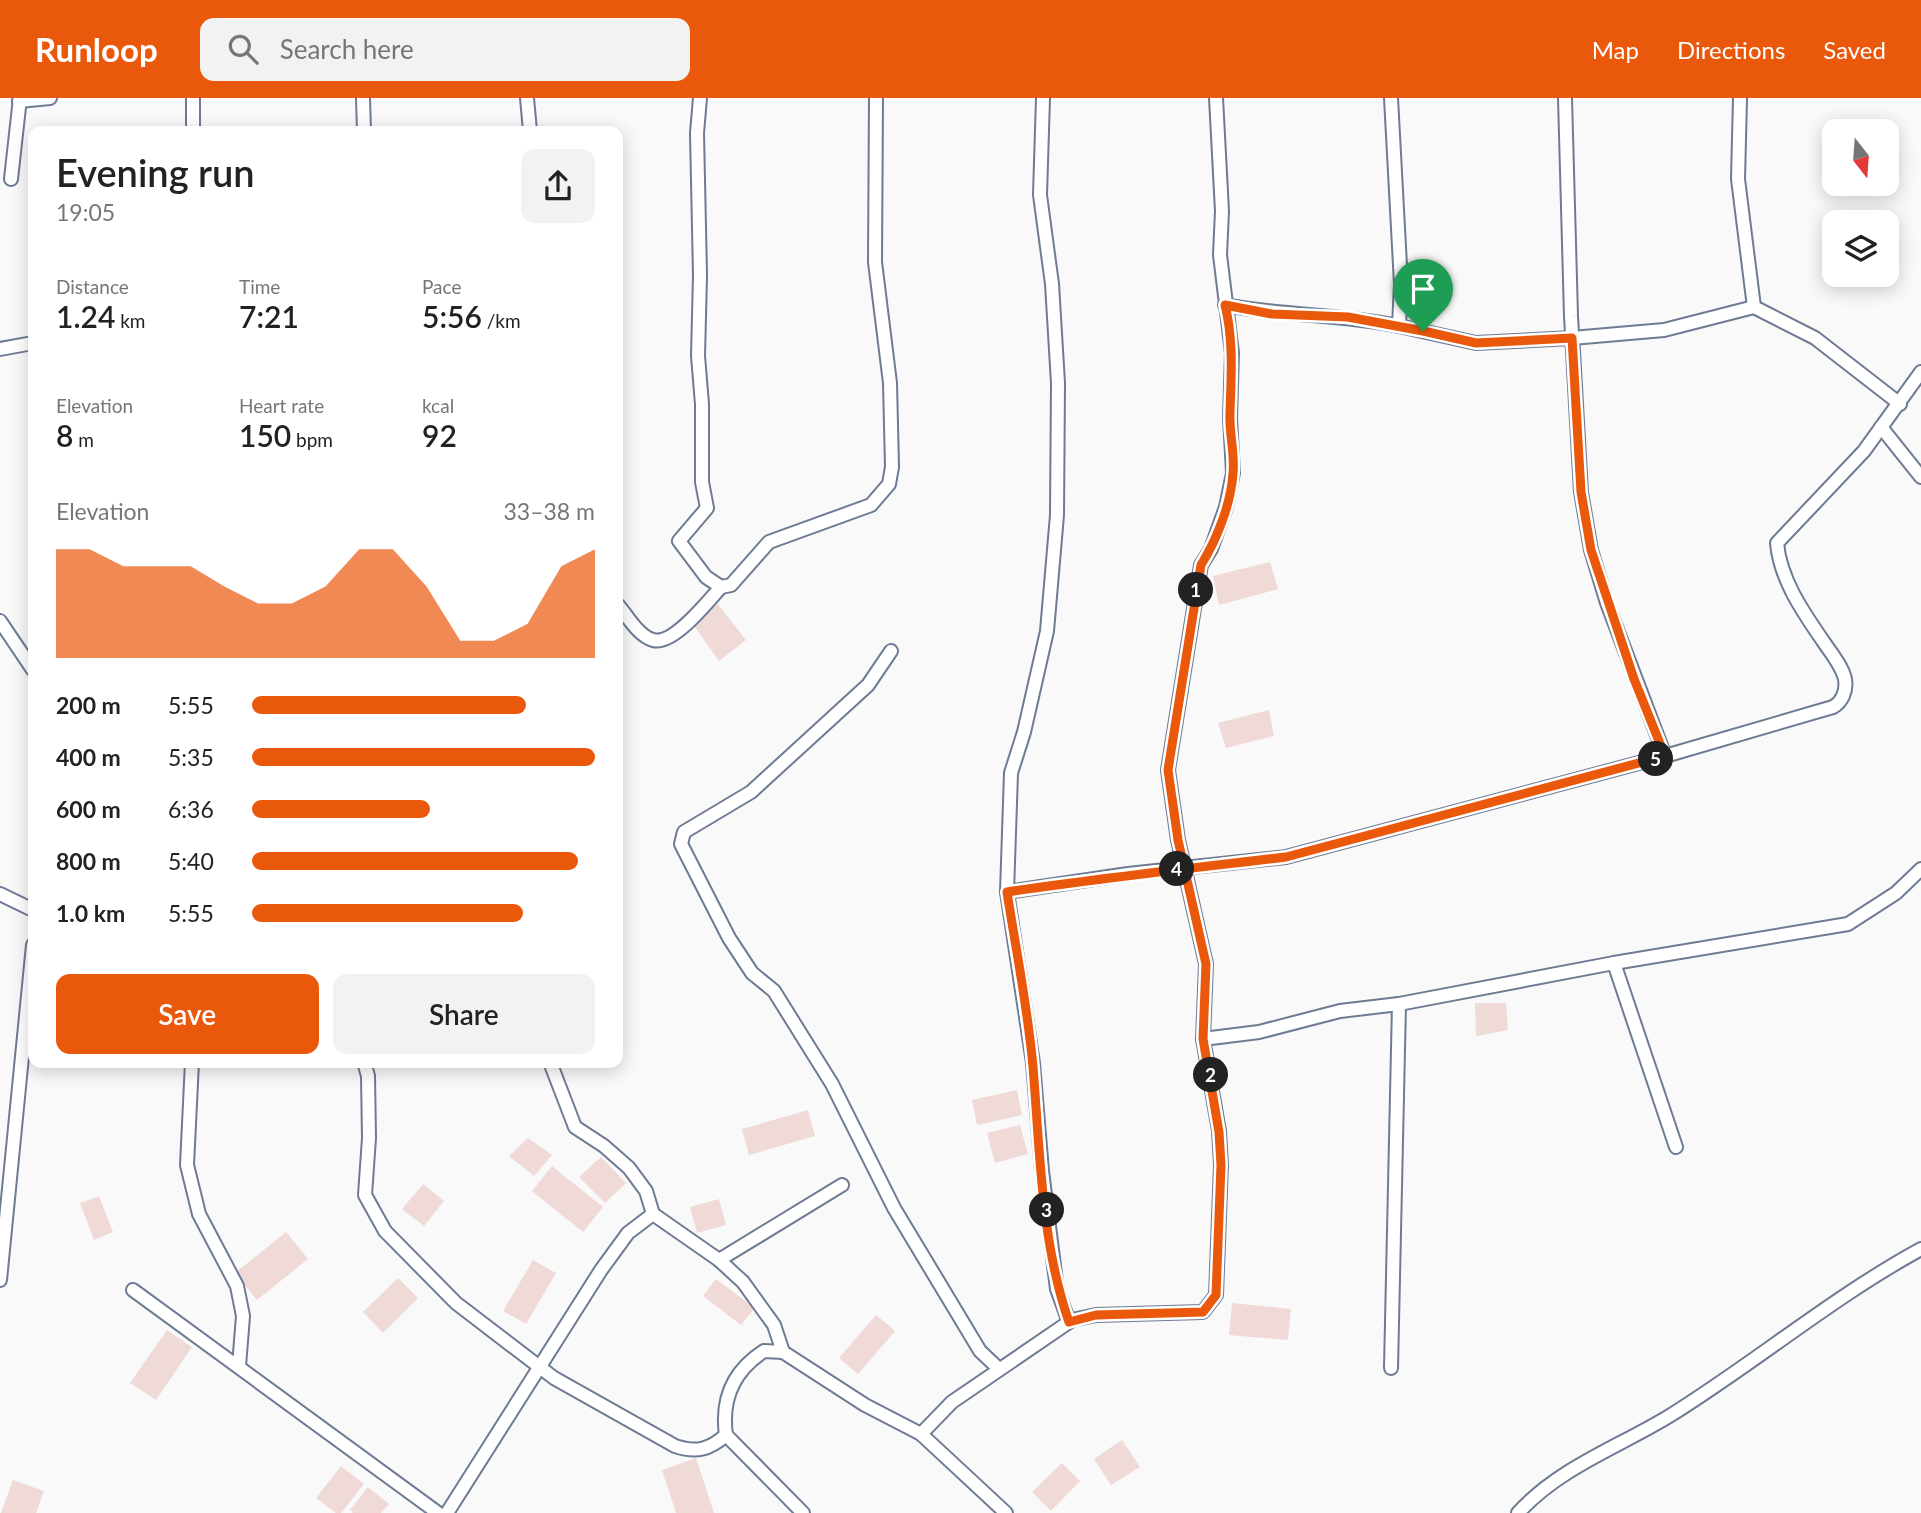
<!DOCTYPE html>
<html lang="en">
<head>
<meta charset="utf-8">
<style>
  :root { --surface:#fff; --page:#f2f2f2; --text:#222; --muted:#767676; --accent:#ea580c }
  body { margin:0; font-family:Lato,sans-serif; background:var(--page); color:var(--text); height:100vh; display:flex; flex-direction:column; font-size:26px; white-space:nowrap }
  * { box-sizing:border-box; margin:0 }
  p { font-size:23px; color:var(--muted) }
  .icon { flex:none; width:38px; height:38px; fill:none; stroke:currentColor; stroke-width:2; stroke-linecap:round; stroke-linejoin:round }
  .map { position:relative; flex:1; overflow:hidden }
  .drawer { position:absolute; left:28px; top:28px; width:595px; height:942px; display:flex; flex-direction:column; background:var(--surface); border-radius:14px; box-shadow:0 4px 18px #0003 }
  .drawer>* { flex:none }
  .needle { width:46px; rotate:163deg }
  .buttons { position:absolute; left:1822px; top:21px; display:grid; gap:14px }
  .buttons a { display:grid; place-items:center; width:77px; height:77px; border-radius:14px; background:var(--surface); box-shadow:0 4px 18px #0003; font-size:35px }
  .pin { position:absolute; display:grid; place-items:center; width:60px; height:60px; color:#fff; margin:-72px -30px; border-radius:50% 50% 50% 0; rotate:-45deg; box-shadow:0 0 7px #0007 }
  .pin .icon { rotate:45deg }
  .km { position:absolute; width:35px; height:35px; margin:-18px; border-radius:50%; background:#222; color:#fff; font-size:19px; line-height:35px; text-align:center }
  .round { display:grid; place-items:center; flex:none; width:74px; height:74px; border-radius:14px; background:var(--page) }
  .headline { display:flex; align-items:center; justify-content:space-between; height:119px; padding:0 28px }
  h1 { font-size:38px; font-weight:600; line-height:52px }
  .stats { display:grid; grid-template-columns:repeat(3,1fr); gap:10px; height:119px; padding:7px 28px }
  .stats div { display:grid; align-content:center }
  .stats b { font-size:30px; font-weight:600 }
  .stats small { font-size:19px; font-weight:400 }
  .stats p { font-size:19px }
  .chart { height:196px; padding:14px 28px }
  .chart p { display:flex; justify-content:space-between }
  .chart svg { width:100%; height:126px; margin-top:7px; fill:var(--accent); opacity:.7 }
  .action { display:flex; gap:14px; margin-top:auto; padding:14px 28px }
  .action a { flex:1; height:80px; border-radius:14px; background:var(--accent); color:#fff; font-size:28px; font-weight:600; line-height:80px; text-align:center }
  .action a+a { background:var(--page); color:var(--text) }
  ul { padding:0 28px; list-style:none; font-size:23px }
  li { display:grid; grid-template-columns:112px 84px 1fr; align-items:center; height:52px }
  li i { height:18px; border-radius:9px; background:var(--accent) }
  header { display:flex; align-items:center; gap:42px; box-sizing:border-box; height:98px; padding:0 35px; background:var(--accent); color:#fff }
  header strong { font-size:33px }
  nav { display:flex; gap:38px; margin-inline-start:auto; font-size:24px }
  .search { width:490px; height:63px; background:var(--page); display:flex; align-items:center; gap:18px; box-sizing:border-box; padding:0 24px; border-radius:14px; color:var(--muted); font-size:26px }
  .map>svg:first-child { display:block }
</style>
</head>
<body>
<header>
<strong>Runloop</strong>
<div class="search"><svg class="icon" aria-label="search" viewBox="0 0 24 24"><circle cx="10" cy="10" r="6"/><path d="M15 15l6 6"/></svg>Search here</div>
<nav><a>Map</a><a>Directions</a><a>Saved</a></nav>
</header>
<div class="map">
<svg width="1921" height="1415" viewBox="0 0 1921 1415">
  <rect width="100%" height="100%" fill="#f9f9f9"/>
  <g fill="#f0dad8">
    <path d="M1270 464 1278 491 1219 507 1213 478Z"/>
    <path d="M717 505 746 542 719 563 692 525Z"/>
    <path d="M1269 612 1274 638 1226 650 1218 625Z"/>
    <path d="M1475 905H1506L1508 932 1476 938Z"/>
    <path d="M1017 992 1022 1017 977 1027 972 1002Z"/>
    <path d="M808 1012 815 1038 749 1057 742 1031Z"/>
    <path d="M1020 1027 1028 1056 995 1065 987 1035Z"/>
    <path d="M528 1040 552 1057 534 1078 509 1058Z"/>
    <path d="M601 1059 626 1085 605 1105 579 1079Z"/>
    <path d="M552 1068 603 1109 583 1134 532 1093Z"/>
    <path d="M423 1086 444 1103 424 1128 402 1111Z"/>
    <path d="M99 1098 113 1134 94 1142 80 1105Z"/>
    <path d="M719 1101 726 1127 697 1135 690 1109Z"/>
    <path d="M286 1134 308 1161 257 1202 235 1175Z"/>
    <path d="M533 1162 556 1175 526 1226 503 1213Z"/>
    <path d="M398 1180 418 1200 383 1235 363 1214Z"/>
    <path d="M716 1181 755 1210 741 1227 703 1198Z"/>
    <path d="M1232 1205 1291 1211 1288 1242 1229 1237Z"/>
    <path d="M876 1217 895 1233 858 1276 839 1260Z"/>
    <path d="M167 1232 192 1249 156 1302 130 1285Z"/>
    <path d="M1122 1342 1140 1369 1111 1387 1094 1361Z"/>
    <path d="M696 1360 714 1415H676L662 1372Z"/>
    <path d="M1062 1365 1080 1383 1051 1413 1032 1394Z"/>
    <path d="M341 1368 364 1386 341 1415H336L316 1400Z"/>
    <path d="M13 1382 44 1393 36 1415H1Z"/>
    <path d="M368 1389 389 1406 381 1415H353L350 1412Z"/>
  </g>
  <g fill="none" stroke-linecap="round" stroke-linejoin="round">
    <g stroke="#6d7b93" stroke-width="16">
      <g id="minor">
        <path d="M363 0 364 33"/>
        <path d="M527 0 530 33"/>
        <path d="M700 0 697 35 700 177 698 258 702 306V384L707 410 679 443 706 479 721 489 731 487 769 444 871 407 889 386 892 369 890 285 875 164 876 0"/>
        <path d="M1043 0 1040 97 1052 186 1058 285 1057 417 1047 533 1024 634 1011 675 1007 794 1033 965 1042 1073 1057 1191 1069 1224"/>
        <path d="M1565 0 1571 218 1581 394 1591 452 1607 505 1665 658"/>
        <path d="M1740 0 1738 81 1754 209"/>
        <path d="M19 3 50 0"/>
        <path d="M193 33V0"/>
        <path d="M11 81 20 0"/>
        <path d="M1225 207C1283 218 1341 216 1399 228L1401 186 1391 0"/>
        <path d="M1399 228 1476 245 1572 240 1664 232 1754 209 1815 240 1900 306"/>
        <path d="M0 251 33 245"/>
        <path d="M1881 329 1921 379"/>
        <path d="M618 507C627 517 638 538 653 542 673 548 708 503 721 489"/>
        <path d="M0 523 33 572"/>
        <path d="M891 553 868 587 751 694 684 734 681 746 729 840 752 875 774 893 832 986 894 1110 980 1253 998 1270"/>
        <path d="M1007 794 1128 776 1286 759 1665 658 1833 609C1842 604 1847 593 1845 581 1842 568 1831 555 1823 543 1803 514 1780 481 1777 445L1864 353 1921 274"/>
        <path d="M0 796 33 812"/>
        <path d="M1614 865 1676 1049"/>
        <path d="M1203 941 1259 934 1340 913 1399 906 1614 865 1848 826 1896 795 1921 771"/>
        <path d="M192 964 187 1067 199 1116 237 1188 243 1218 239 1268"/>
        <path d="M364 964 368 978 369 1040 365 1097 385 1133 456 1205 554 1280 675 1348C696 1355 709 1352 726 1337"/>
        <path d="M550 964 575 1029 604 1048 629 1070 646 1093 653 1116 719 1162 743 1184 774 1227 783 1254 865 1307 921 1336 1006 1415"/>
        <path d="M719 1162 842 1087"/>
        <path d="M0 1182 33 847"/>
        <path d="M133 1192 438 1415"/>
        <path d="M783 1254 764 1253C733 1273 721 1301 726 1337L803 1415"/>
        <path d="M1391 1270 1399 906"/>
        <path d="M921 1336 952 1304 1072 1222 1096 1217 1203 1214 1216 1197 1221 1067 1219 1033 1203 941 1206 866 1178 742 1168 672 1201 467 1211 451 1226 409 1233 375 1230 320 1232 255 1220 157 1222 113 1216 0"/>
        <path d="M447 1415 601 1172 628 1135 653 1116"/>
        <path d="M1518 1415C1560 1369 1619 1349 1671 1317 1756 1264 1833 1199 1921 1151"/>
      </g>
    </g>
    <use href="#minor" stroke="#fff" stroke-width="12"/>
  </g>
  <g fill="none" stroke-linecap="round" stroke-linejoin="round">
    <g stroke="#fff" stroke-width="14">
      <path id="route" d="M1423 233 1348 219 1272 216 1225 207C1234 243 1231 279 1230 316 1229 335 1235 355 1233 375 1231 406 1217 441 1201 467L1168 672 1178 742 1206 866 1203 941 1219 1034 1221 1067 1216 1197 1203 1214 1096 1217 1069 1224C1041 1144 1040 1053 1033 969 1028 911 1016 852 1007 794 1100 780 1193 770 1286 759L1665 658 1634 581 1591 452 1581 394 1572 240 1476 245 1423 233"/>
    </g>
    <use href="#route" stroke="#ea580c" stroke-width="9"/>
  </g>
</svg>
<div class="buttons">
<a><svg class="needle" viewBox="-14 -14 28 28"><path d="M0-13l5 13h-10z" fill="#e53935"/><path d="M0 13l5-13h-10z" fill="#767676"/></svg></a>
<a><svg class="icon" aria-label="layers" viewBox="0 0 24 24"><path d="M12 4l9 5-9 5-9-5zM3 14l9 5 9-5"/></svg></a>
</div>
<div class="pin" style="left:1423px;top:233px;background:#1e9e55"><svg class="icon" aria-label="arrive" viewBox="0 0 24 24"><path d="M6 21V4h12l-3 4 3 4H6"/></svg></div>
<b class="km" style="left:1196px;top:492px">1</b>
<b class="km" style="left:1211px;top:977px">2</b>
<b class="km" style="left:1047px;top:1112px">3</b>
<b class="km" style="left:1177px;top:771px">4</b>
<b class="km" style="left:1656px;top:661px">5</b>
<section class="drawer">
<div class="headline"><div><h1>Evening run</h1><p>19:05</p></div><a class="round"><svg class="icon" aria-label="share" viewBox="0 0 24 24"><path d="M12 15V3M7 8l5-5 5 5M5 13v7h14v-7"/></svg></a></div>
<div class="stats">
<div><p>Distance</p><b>1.24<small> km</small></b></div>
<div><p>Time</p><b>7:21</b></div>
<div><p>Pace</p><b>5:56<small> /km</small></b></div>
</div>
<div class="stats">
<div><p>Elevation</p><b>8<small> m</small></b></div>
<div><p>Heart rate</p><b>150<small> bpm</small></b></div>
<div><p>kcal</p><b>92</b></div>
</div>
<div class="chart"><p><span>Elevation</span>33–38 m</p>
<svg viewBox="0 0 160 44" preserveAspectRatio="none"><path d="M0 44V6L10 6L20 12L30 12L40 12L50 19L60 25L70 25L80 19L90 6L100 6L110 19L120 38L130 38L140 32L150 12L160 6V44z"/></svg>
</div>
<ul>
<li><b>200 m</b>5:55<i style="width:80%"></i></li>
<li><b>400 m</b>5:35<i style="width:100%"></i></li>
<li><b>600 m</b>6:36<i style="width:52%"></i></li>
<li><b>800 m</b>5:40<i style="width:95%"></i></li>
<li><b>1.0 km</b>5:55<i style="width:79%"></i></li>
</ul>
<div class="action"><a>Save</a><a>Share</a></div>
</section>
</div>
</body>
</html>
